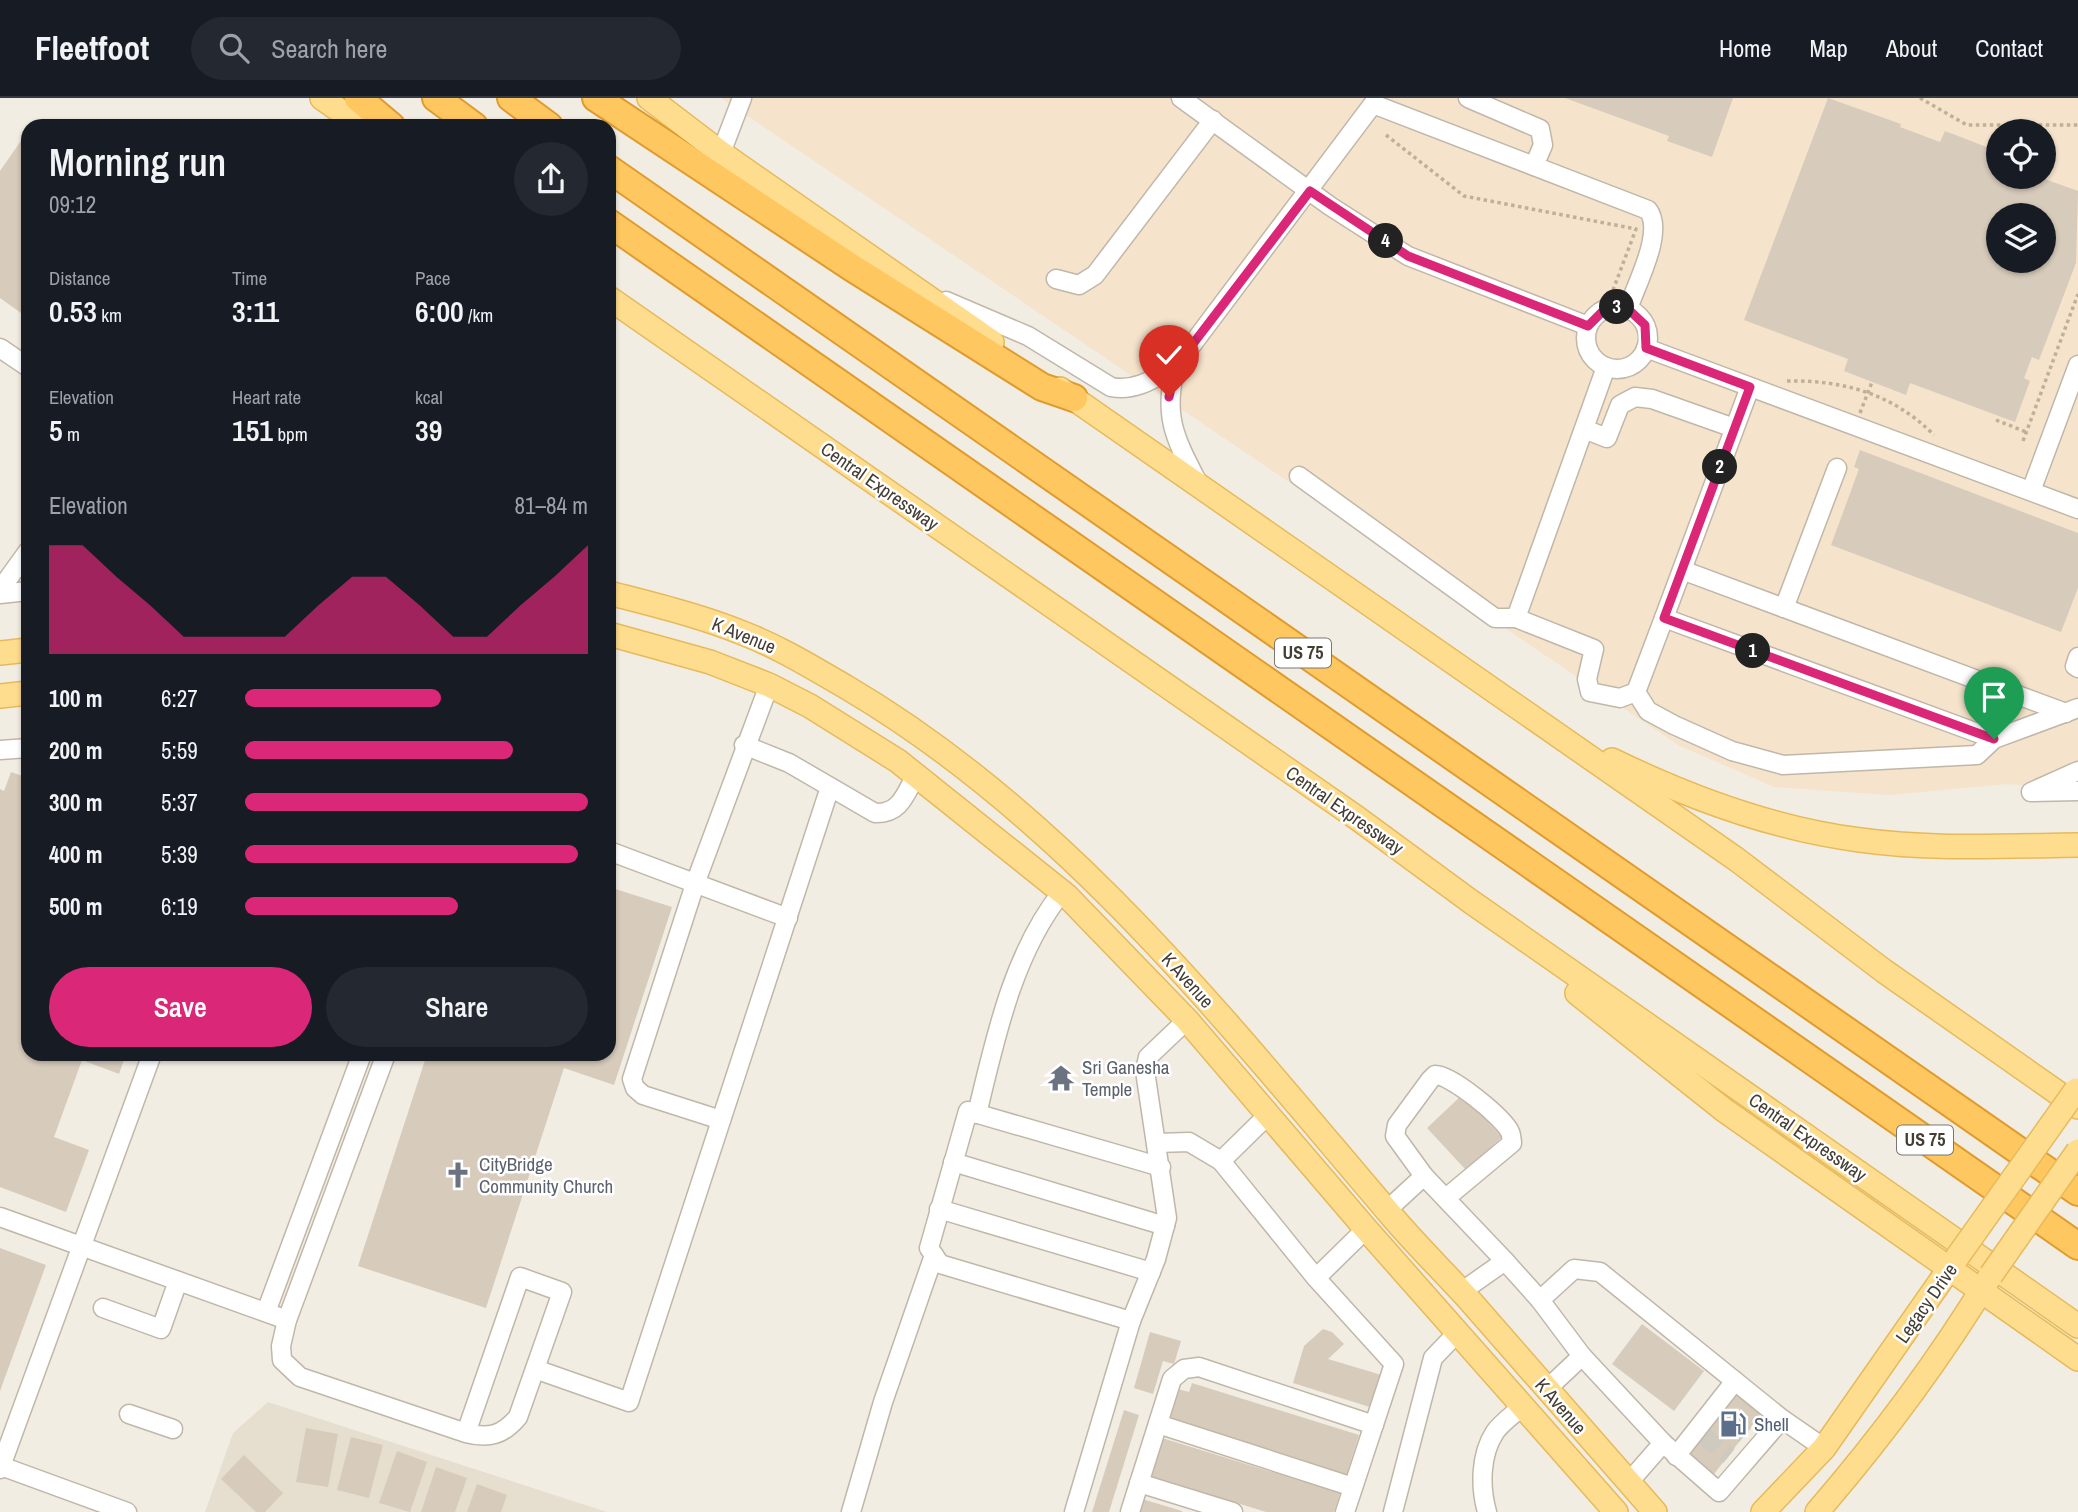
<!DOCTYPE html>
<html lang="en">
<head>
<meta charset="utf-8">
<style>
  :root { --surface:#171b24; --page:#242831; --text:#f1f3f6; --muted:#9ea1a6; --line:#363941; --accent:#db2777 }
  body { margin:0; font-family:"Archivo Narrow",sans-serif; background:var(--page); color:var(--text); height:100vh; display:flex; flex-direction:column; font-size:26px; white-space:nowrap }
  * { box-sizing:border-box; margin:0 }
  p { font-size:23px; color:var(--muted) }
  .icon { flex:none; width:38px; height:38px; fill:none; stroke:currentColor; stroke-width:2; stroke-linecap:round; stroke-linejoin:round }
  .map { position:relative; flex:1; overflow:hidden }
  .details { position:absolute; left:21px; top:21px; width:595px; height:942px; display:flex; flex-direction:column; background:var(--surface); border-radius:21px; box-shadow:0 2px 5px #0004 }
  .details>* { flex:none }
  .tools { position:absolute; left:1986px; top:21px; display:grid; gap:14px }
  .tools a { display:grid; place-items:center; width:70px; height:70px; border-radius:50%; background:var(--surface); box-shadow:0 2px 5px #0004; font-size:35px }
  .pin { position:absolute; display:grid; place-items:center; width:60px; height:60px; color:#fff; margin:-72px -30px; border-radius:50% 50% 50% 0; rotate:-45deg; box-shadow:0 0 7px #0007 }
  .pin .icon { rotate:45deg }
  .km { position:absolute; width:35px; height:35px; margin:-18px; border-radius:50%; background:#222; color:#fff; font-size:19px; line-height:35px; text-align:center }
  .round { display:grid; place-items:center; flex:none; width:74px; height:74px; border-radius:37px; background:var(--page) }
  .overview { display:flex; align-items:center; justify-content:space-between; height:119px; padding:0 28px }
  h1 { font-size:38px; font-weight:600; line-height:52px }
  .metrics { display:grid; grid-template-columns:repeat(3,1fr); gap:10px; height:119px; padding:7px 28px }
  .metrics div { display:grid; align-content:center }
  .metrics b { font-size:30px; font-weight:600 }
  .metrics small { font-size:19px; font-weight:400 }
  .metrics p { font-size:19px }
  .chart { height:196px; padding:14px 28px }
  .chart p { display:flex; justify-content:space-between }
  .chart svg { width:100%; height:126px; margin-top:7px; fill:var(--accent); opacity:.7 }
  .button { display:flex; gap:14px; margin-top:auto; padding:14px 28px }
  .button a { flex:1; height:80px; border-radius:42px; background:var(--accent); color:#fff; font-size:28px; font-weight:600; line-height:80px; text-align:center }
  .button a+a { background:var(--page); color:var(--text) }
  ul { padding:0 28px; list-style:none; font-size:23px }
  li { display:grid; grid-template-columns:112px 84px 1fr; align-items:center; height:52px }
  li i { height:18px; border-radius:9px; background:var(--accent) }
  header { display:flex; align-items:center; gap:42px; box-sizing:border-box; height:98px; padding:0 35px; background:var(--surface); border-bottom:2px solid var(--line) }
  header strong { font-size:33px }
  nav { display:flex; gap:38px; margin-inline-start:auto; font-size:24px }
  .search { width:490px; height:63px; background:var(--page); display:flex; align-items:center; gap:18px; box-sizing:border-box; padding:0 24px; border-radius:38px; color:var(--muted); font-size:26px }
  .map>svg:first-child { display:block }
</style>
</head>
<body>
<header>
<strong>Fleetfoot</strong>
<div class="search"><svg class="icon" aria-label="search" viewBox="0 0 24 24"><circle cx="10" cy="10" r="6"/><path d="M15 15l6 6"/></svg>Search here</div>
<nav><a>Home</a><a>Map</a><a>About</a><a>Contact</a></nav>
</header>
<div class="map">
<svg width="2078" height="1414" viewBox="0 0 2078 1414">
  <rect width="100%" height="100%" fill="#f2ede2"/>
  <path fill="#e6dfd0" d="M268 1304 607 1414H205L233 1335Z"/>
  <path fill="#f5e3cc" fill-rule="evenodd" d="M721 0H2078V691L2007 686 1890 697 1774 689 1678 647ZM1998 33H2044V79H1998ZM1998 117H2044V163H1998Z"/>
  <g fill="#d7cbbb" fill-rule="evenodd">
    <path d="M1565 0H1733L1712 59 1667 43 1669 38Z"/>
    <path d="M1828 0 1901 26 1900 29 1940 44 1945 33 1997 53 1992 64 1998 67V79H2039L2078 93 2076 165 2039 262 2032 259 2024 280 2030 283 2015 324 1910 285 1906 297 1844 273 1848 261 1744 222ZM1998 117H2044V163H1998Z"/>
    <path d="M25 37 28 40V220L0 200V73Z"/>
    <path d="M1860 352 2078 435V490L2061 534 1831 447 1859 371 1854 369Z"/>
    <path d="M11 674 28 680V956H126L119 976 82 962 54 1039 89 1052 66 1114 0 1089V691L4 693Z"/>
    <path d="M609 789 672 809 614 987 564 970 486 1210 358 1168 427 956H609Z"/>
    <path d="M1463 996 1502 1039 1466 1072 1427 1030Z"/>
    <path d="M0 1150 46 1167 0 1293Z"/>
    <path d="M1642 1226 1704 1273 1674 1313 1612 1266Z"/>
    <path d="M1323 1231 1332 1234 1344 1246 1328 1261 1385 1278 1376 1311 1293 1285 1304 1248Z"/>
    <path d="M1150 1234 1181 1243 1174 1266 1163 1263 1153 1296 1134 1290Z"/>
    <path d="M1192 1285 1359 1337 1346 1378 1168 1323 1178 1291 1189 1294Z"/>
    <path d="M1736 1296 1761 1316 1714 1376 1689 1356Z"/>
    <path d="M1124 1312 1139 1317 1109 1414H1092Z"/>
    <path d="M306 1330 338 1336 328 1389 296 1384Z"/>
    <path d="M351 1339 383 1347 369 1400 337 1392Z"/>
    <path d="M1162 1340 1340 1395 1334 1414H1266L1150 1378Z"/>
    <path d="M397 1353 427 1364 410 1414 379 1405Z"/>
    <path d="M244 1357 283 1395 265 1414H256L221 1381Z"/>
    <path d="M436 1369 467 1380 455 1414H421Z"/>
    <path d="M477 1386 507 1397 501 1414H467Z"/>
    <path d="M1142 1401 1182 1413V1414H1138Z"/>
  </g>
  <g fill="none" stroke-linecap="round" stroke-linejoin="round">
    <g stroke="#cfcabf" stroke-width="18" stroke-dasharray="18 9" stroke-linecap="butt">
      <path d="M1721 1316 1745 1337"/>
      <path d="M1704 1338 1729 1358"/>
    </g>
    <g stroke="#c0b7a8" stroke-width="21">
      <g id="minor">
        <path d="M1181 0 1330 108 1408 158 1588 228"/>
        <path d="M1468 0 1540 31 1543 47 1534 68"/>
        <path d="M721 55 742 0"/>
        <path d="M1056 181 1079 187 1095 177 1213 22"/>
        <path d="M946 203 1028 238 1111 289C1136 294 1155 280 1176 268L1373 6 1648 112C1665 134 1636 186 1628 211"/>
        <circle cx="1617" cy="240" r="31"/>
        <path d="M0 250 28 269"/>
        <path d="M1646 250 2078 411"/>
        <path d="M1176 268C1162 319 1176 342 1199 387"/>
        <path d="M1606 269 1516 520 1594 551 1587 581 1590 594 1620 600 1636 594 1664 520"/>
        <path d="M1750 289 1664 520 1994 641 2078 610"/>
        <path d="M1584 331 1607 340 1620 307 1635 299 1652 301 1734 330"/>
        <path d="M1299 378 1495 520H1516"/>
        <path d="M2031 393 2078 267"/>
        <path d="M1682 472 2066 615"/>
        <path d="M0 492 28 453"/>
        <path d="M0 496 28 493"/>
        <path d="M1784 510 1837 370"/>
        <path d="M2078 559 2075 568 2078 570"/>
        <path d="M1636 594 1648 613 1674 627 1732 653 1783 667 1977 657 1994 641"/>
        <path d="M744 647 789 665 875 715C900 716 905 697 916 677"/>
        <path d="M0 652 28 650"/>
        <path d="M2078 673 2031 694 2078 693"/>
        <path d="M609 753 788 820"/>
        <path d="M386 956 287 1222 281 1248 282 1262 300 1279 466 1335C489 1341 503 1337 518 1319L562 1194 520 1179 466 1335"/>
        <path d="M977 1016C995 941 1013 855 1062 794"/>
        <path d="M1268 1017 1221 1063 1316 1180"/>
        <path d="M721 1022 643 997 635 990 632 981 695 786 769 587"/>
        <path d="M1157 1045 1189 1044 1221 1063"/>
        <path d="M953 1064 1165 1128"/>
        <path d="M1161 1069 968 1013 929 1150 940 1166 1131 1223 1156 1161 1167 1120 1145 973 1148 959 1187 922"/>
        <path d="M1424 1078 1395 1038 1397 1027 1430 982 1435 977C1450 976 1503 1019 1510 1034 1511 1035 1512 1044 1512 1045L1446 1100"/>
        <path d="M939 1111 1151 1174"/>
        <path d="M1386 1113 1424 1078 1505 1163"/>
        <path d="M0 1119 287 1222"/>
        <path d="M1461 1194 1505 1163 1540 1202"/>
        <path d="M103 1210 161 1231 178 1183"/>
        <path d="M266 1214 362 956"/>
        <path d="M1582 1258 1663 1345 1629 1384"/>
        <path d="M535 1271 629 1304 830 689"/>
        <path d="M1547 1291 1582 1258 1540 1202 1574 1171 1600 1174 1782 1321 1824 1350"/>
        <path d="M129 1316 173 1331"/>
        <path d="M1158 1326 1353 1389"/>
        <path d="M1663 1345 1719 1394 1782 1321"/>
        <path d="M1676 1358 1735 1283"/>
        <path d="M1 1368 127 1414"/>
        <path d="M0 1371 152 956"/>
        <path d="M1139 1385 1233 1414"/>
        <path d="M851 1414 883 1304 934 1157"/>
        <path d="M1074 1414 1131 1223"/>
        <path d="M1130 1414 1172 1281 1184 1271 1199 1269 1374 1327"/>
        <path d="M1345 1414 1394 1266 1316 1180 1366 1131"/>
        <path d="M1393 1414 1433 1260 1457 1235"/>
        <path d="M1487 1414C1480 1389 1480 1357 1495 1334 1501 1325 1514 1316 1523 1308"/>
      </g>
    </g>
    <g stroke="#e6ba5c" stroke-width="26">
      <g id="major">
        <path d="M322 0 362 28"/>
        <path d="M649 0 721 55 992 244"/>
        <path d="M609 200 1357 720 1470 803 2078 1228"/>
        <path d="M1060 291 1736 761 1884 873 2078 1009"/>
        <path d="M609 495C655 507 701 518 745 536 781 550 813 570 846 589 1066 718 1227 925 1390 1116 1416 1147 1445 1175 1472 1205 1533 1274 1594 1344 1655 1414"/>
        <path d="M609 536 710 564 769 587 810 608 898 663 1067 798 1187 922 1366 1131 1616 1414"/>
        <path d="M0 555 28 552"/>
        <path d="M0 598 28 595"/>
        <path d="M1612 662C1690 700 1773 731 1860 742 1932 752 2005 748 2078 747"/>
        <path d="M1577 895 1724 1012 2078 1261"/>
        <path d="M1763 1414 1824 1350 1956 1161"/>
        <path d="M1817 1414C1880 1341 1939 1262 1989 1180"/>
      </g>
    </g>
    <g stroke="#e09b2e" stroke-width="30">
      <g id="highway">
        <path d="M358 0 391 28"/>
        <path d="M436 0 474 28"/>
        <path d="M511 0 549 28"/>
        <path d="M596 0 851 169 1042 289 1074 300"/>
        <path d="M609 71 2078 1094"/>
        <path d="M609 125 2078 1148"/>
      </g>
    </g>
    <g stroke="#bfb096" stroke-width="3.5" stroke-dasharray="3.5 3.5" stroke-linecap="butt">
      <path d="M1920 0 1967 27H2078"/>
      <path d="M1386 37 1464 98 1636 131 1613 192"/>
      <path d="M1787 283C1844 282 1893 296 1934 337"/>
      <path d="M1860 315 1872 284"/>
      <path d="M1996 322 2026 334"/>
      <path d="M2023 343 2078 196"/>
    </g>
    <use href="#minor" stroke="#fff" stroke-width="18"/>
    <use href="#major" stroke="#ffdd8e" stroke-width="23"/>
    <use href="#highway" stroke="#ffc760" stroke-width="26"/>
    <g stroke="#e6ba5c" stroke-width="26" stroke-linecap="butt">
      <g id="major-bridge">
        <path d="M1958 1158 2076 992"/>
        <path d="M1991 1177 2078 1053"/>
      </g>
    </g>
    <use href="#major-bridge" stroke="#ffdd8e" stroke-width="23"/>
  </g>
  <g fill="none" stroke-linecap="round" stroke-linejoin="round">
    <g stroke="#fff" stroke-width="14">
      <path id="route" d="M1169 299 1176 268 1310 93 1408 158 1573 222 1588 228 1605 211H1628L1645 227 1646 250 1750 289 1664 520 1994 641"/>
    </g>
    <use href="#route" stroke="#db2777" stroke-width="9"/>
  </g>
  <defs>
    <g id="temple-bare" transform="scale(2.1)"><path d="M0-6L5-2H3V0L6.5 2.5H4V6H1.5V3h-3V6H-4V2.5H-6.5L-3 0V-2H-5Z" fill="#6b7280" stroke="#fff" stroke-width="2.5" paint-order="stroke"/></g>
    <g id="church-bare" transform="scale(2.1)"><path d="M-1.2-6h2.4v3.5h3.3v2.4h-3.3V6h-2.4V-.1h-3.3v-2.4h3.3Z" fill="#6b7280" stroke="#fff" stroke-width="2.5" paint-order="stroke"/></g>
    <g id="fuel-bare" transform="scale(2.1)"><path d="M-5.5-6h7V0h2V4h1.3V-2.5L3-4.5l.8-.8L6-3V5H2.5V1h-1V6h-7ZM-4.2-4.7v3.2H.2V-4.7Z" fill="#5c6f8a" stroke="#fff" stroke-width="2.5" paint-order="stroke"/></g>
  </defs>
  <g fill-rule="evenodd">
    <use href="#temple-bare" x="1061" y="980"/>
    <use href="#church-bare" x="458" y="1077"/>
    <use href="#fuel-bare" x="1733" y="1326"/>
  </g>
  <g text-anchor="middle" stroke-width="5" stroke-linejoin="round" paint-order="stroke">
    <g fill="#fff" stroke="#7b7770" stroke-width="2">
      <rect x="1275" y="540.5" width="56" height="29" rx="5"/>
      <rect x="1897" y="1027.5" width="56" height="29" rx="5"/>
    </g>
    <g font-size="18" font-weight="bold" fill="#433d33">
      <text x="1303" y="561">US 75</text>
      <text x="1925" y="1048">US 75</text>
    </g>
    <g font-size="19" fill="#433d33" stroke="#fff">
      <text transform="translate(880 388) rotate(35)" y="7">Central Expressway</text>
      <text transform="translate(744 537) rotate(22)" y="7">K Avenue</text>
      <text transform="translate(1345 712) rotate(35)" y="7">Central Expressway</text>
      <text transform="translate(1188 882) rotate(48)" y="7">K Avenue</text>
      <text transform="translate(1808 1039) rotate(35)" y="7">Central Expressway</text>
      <text transform="translate(1926 1205) rotate(-55)" y="7">Legacy Drive</text>
      <text transform="translate(1561 1308) rotate(49)" y="7">K Avenue</text>
    </g>
    <g font-size="19" fill="#5b616d" stroke="#fff" text-anchor="start">
      <text x="1082" y="976">Sri Ganesha<tspan x="1082" dy="22">Temple</tspan></text>
      <text x="479" y="1073">CityBridge<tspan x="479" dy="22">Community Church</tspan></text>
    </g>
    <g font-size="19" fill="#4e5e75" stroke="#fff" text-anchor="start">
      <text x="1754" y="1333">Shell</text>
    </g>
  </g>
</svg>
<div class="tools">
<a><svg class="icon" aria-label="locate" viewBox="0 0 24 24"><circle cx="12" cy="12" r="6"/><path d="M12 2v4M12 18v4M2 12h4M18 12h4"/></svg></a>
<a><svg class="icon" aria-label="layers" viewBox="0 0 24 24"><path d="M12 4l9 5-9 5-9-5zM3 14l9 5 9-5"/></svg></a>
</div>
<div class="pin" style="left:1994px;top:641px;background:#1e9e55"><svg class="icon" aria-label="arrive" viewBox="0 0 24 24"><path d="M6 21V4h12l-3 4 3 4H6"/></svg></div>
<div class="pin" style="left:1169px;top:299px;background:#d93025"><svg class="icon" aria-label="check" viewBox="0 0 24 24"><path d="M5 12l5 5 9-10"/></svg></div>
<b class="km" style="left:1753px;top:553px">1</b>
<b class="km" style="left:1720px;top:369px">2</b>
<b class="km" style="left:1617px;top:209px">3</b>
<b class="km" style="left:1386px;top:143px">4</b>
<section class="details">
<div class="overview"><div><h1>Morning run</h1><p>09:12</p></div><a class="round"><svg class="icon" aria-label="share" viewBox="0 0 24 24"><path d="M12 15V3M7 8l5-5 5 5M5 13v7h14v-7"/></svg></a></div>
<div class="metrics">
<div><p>Distance</p><b>0.53<small> km</small></b></div>
<div><p>Time</p><b>3:11</b></div>
<div><p>Pace</p><b>6:00<small> /km</small></b></div>
</div>
<div class="metrics">
<div><p>Elevation</p><b>5<small> m</small></b></div>
<div><p>Heart rate</p><b>151<small> bpm</small></b></div>
<div><p>kcal</p><b>39</b></div>
</div>
<div class="chart"><p><span>Elevation</span>81–84 m</p>
<svg viewBox="0 0 160 44" preserveAspectRatio="none"><path d="M0 44V6L10 6L20 17L30 27L40 38L50 38L60 38L70 38L80 27L90 17L100 17L110 27L120 38L130 38L140 27L150 17L160 6V44z"/></svg>
</div>
<ul>
<li><b>100 m</b>6:27<i style="width:57%"></i></li>
<li><b>200 m</b>5:59<i style="width:78%"></i></li>
<li><b>300 m</b>5:37<i style="width:100%"></i></li>
<li><b>400 m</b>5:39<i style="width:97%"></i></li>
<li><b>500 m</b>6:19<i style="width:62%"></i></li>
</ul>
<div class="button"><a>Save</a><a>Share</a></div>
</section>
</div>
</body>
</html>
